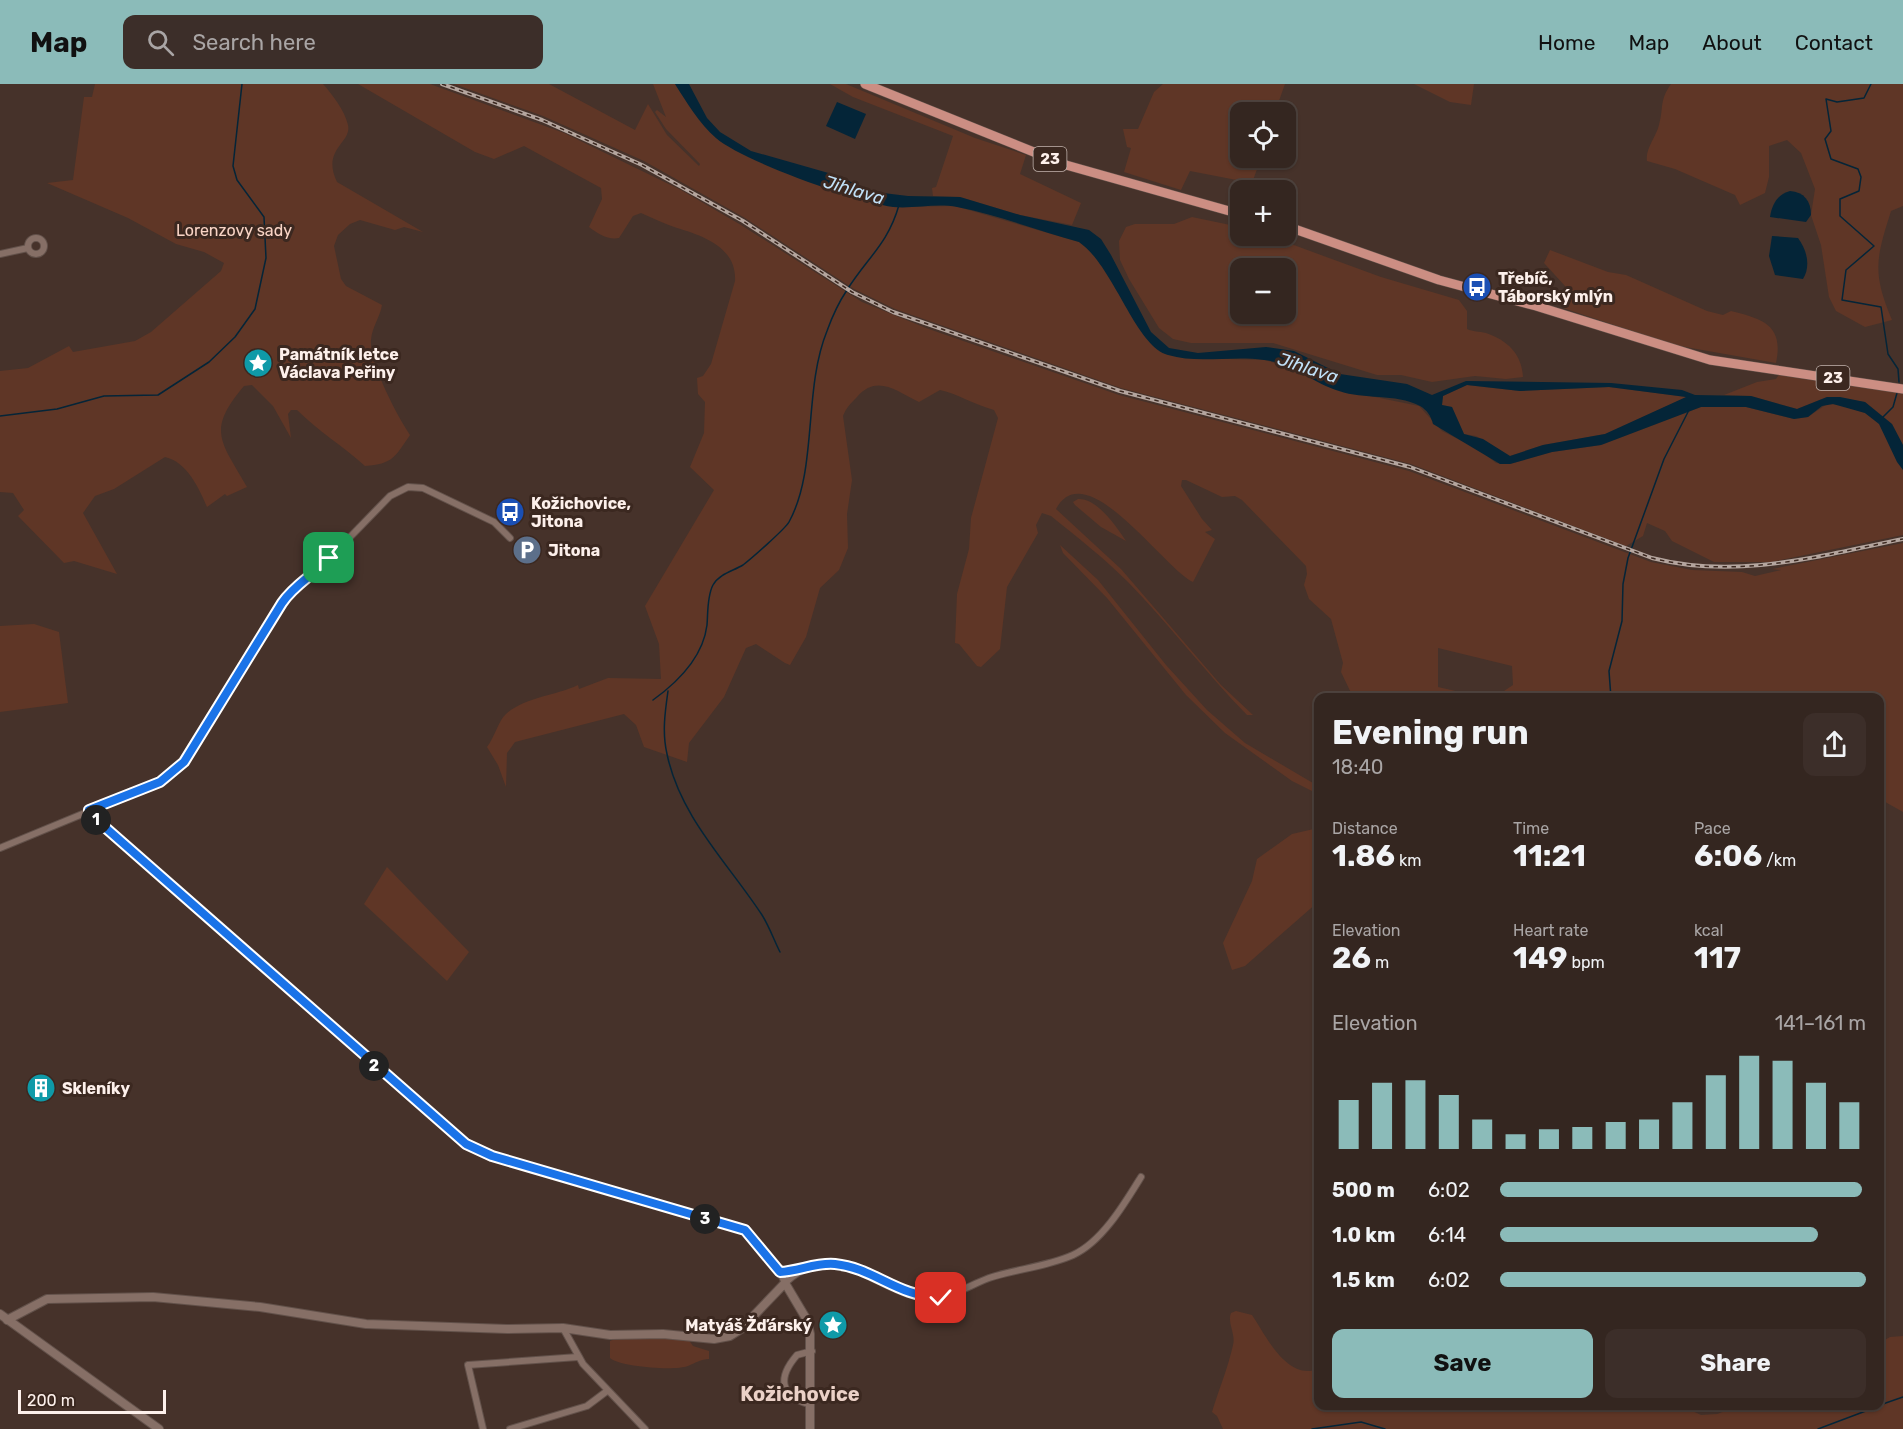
<!DOCTYPE html>
<html lang="en">
<head>
<meta charset="utf-8">
<style>
  :root { --surface:#342620; --page:#3c2e29; --text:#f1f3f6; --muted:#a9a5a5; --line:#4e433e; --accent:#8bbbb9 }
  body { margin:0; font-family:Rubik,sans-serif; background:var(--page); color:var(--text); height:100vh; display:flex; flex-direction:column; font-size:22px; white-space:nowrap }
  * { box-sizing:border-box; margin:0 }
  p { font-size:20px; color:var(--muted) }
  .icon { flex:none; width:33px; height:33px; fill:none; stroke:currentColor; stroke-width:2; stroke-linecap:round; stroke-linejoin:round }
  .map { position:relative; flex:1; overflow:hidden }
  .side { position:absolute; left:1314px; top:609px; width:570px; height:717px; display:flex; flex-direction:column; background:var(--surface); border-radius:12px; box-shadow:0 2px 4px #0004,0 0 0 2px var(--line) }
  .side>* { flex:none }
  .buttons { position:absolute; left:1230px; top:18px; display:grid; gap:12px }
  .buttons a { display:grid; place-items:center; width:66px; height:66px; border-radius:12px; background:var(--surface); box-shadow:0 2px 4px #0004,0 0 0 2px var(--line); font-size:30px }
  .scale { position:absolute; left:18px; bottom:15px; width:148px; box-sizing:border-box; padding-left:6px; border:3px solid #fdf0eb; border-top:0; font-size:16px; line-height:21px; white-space:nowrap; color:#fdf0eb; -webkit-text-stroke:4px #3b2820; paint-order:stroke }
  .pin { position:absolute; display:grid; place-items:center; width:51px; height:51px; color:#fff; margin:-26px; border-radius:12px; box-shadow:0 3px 9px #0006 }
  .km { position:absolute; width:30px; height:30px; margin:-15px; border-radius:50%; background:#222; color:#fff; font-size:16px; line-height:30px; text-align:center }
  .round { display:grid; place-items:center; flex:none; width:63px; height:63px; border-radius:12px; background:var(--page) }
  .summary { display:flex; align-items:center; justify-content:space-between; height:102px; padding:0 18px }
  h1 { font-size:33px; font-weight:700; line-height:45px }
  .metrics { display:grid; grid-template-columns:repeat(3,1fr); gap:9px; height:102px; padding:6px 18px }
  .metrics div { display:grid; align-content:center }
  .metrics b { font-size:30px; font-weight:700 }
  .metrics small { font-size:16px; font-weight:400 }
  .metrics p { font-size:16px }
  .chart { height:168px; padding:12px 18px }
  .chart p { display:flex; justify-content:space-between }
  .chart svg { width:100%; height:108px; margin-top:6px; stroke:var(--accent); stroke-width:6 }
  .button { display:flex; gap:12px; margin-top:auto; padding:12px 18px }
  .button a { flex:1; height:69px; border-radius:12px; background:var(--accent); color:#111; font-size:24px; font-weight:700; line-height:69px; text-align:center }
  .button a+a { background:var(--page); color:var(--text) }
  ul { padding:0 18px; list-style:none; font-size:20px }
  li { display:grid; grid-template-columns:96px 72px 1fr; align-items:center; height:45px }
  li i { height:15px; border-radius:8px; background:var(--accent) }
  header { display:flex; align-items:center; gap:36px; box-sizing:border-box; height:84px; padding:0 30px; background:var(--accent); color:#111 }
  header strong { font-size:28px }
  nav { display:flex; gap:33px; margin-inline-start:auto; font-size:21px }
  .search { width:420px; height:54px; background:var(--page); display:flex; align-items:center; gap:15px; box-sizing:border-box; padding:0 21px; border-radius:12px; color:var(--muted); font-size:22px }
  .map>svg:first-child { display:block }
</style>
</head>
<body>
<header>
<strong>Map</strong>
<div class="search"><svg class="icon" aria-label="search" viewBox="0 0 24 24"><circle cx="10" cy="10" r="6"/><path d="M15 15l6 6"/></svg>Search here</div>
<nav><a>Home</a><a>Map</a><a>About</a><a>Contact</a></nav>
</header>
<div class="map">
<svg width="1903" height="1345" viewBox="0 0 1903 1345">
  <rect width="100%" height="100%" fill="#46322a"/>
  <g fill="#5f3626" fill-rule="evenodd">
    <path d="M95 0H323C332 10 345 27 348 41 352 59 321 65 337 98L423 148 404 143 395 146 360 136 350 140 338 151 334 162 341 195 346 202 382 221C380 233 372 243 371 256 369 278 397 332 410 351 395 373 393 380 365 382 343 362 318 347 297 326H291L288 330 291 354 273 322 252 301 244 302C206 347 221 357 247 403L227 412 225 410 207 423C199 404 187 378 165 373L114 405 95 412 83 429 117 490 74 477 64 479 18 432 24 426 13 409 0 408V287L28 284 69 262 73 268 135 257 151 248 221 187 224 179 204 168 176 160 128 134 47 99 73 96 84 13H92Z"/>
    <path d="M358 0H430L564 49 681 106 741 141 862 218 926 244 1119 311 1409 387 1651 478 1692 486 1742 488 1755 492 1781 486 1772 485 1903 459V728L1880 715V614L1495 613 1513 601 1512 582 1438 564V603L1482 613H1353L1341 588 1343 579 1331 535 1309 515 1304 501 1307 490 1306 482 1242 416 1235 412 1222 413 1186 396H1182L1181 402 1202 435 1212 446 1205 448 1215 455 1193 498C1164 485 1086 369 1056 425L1121 485 1221 601 1253 631H1247C1205 588 1169 540 1128 498 1104 474 1077 453 1051 432L1042 429 1036 441 1038 449 1007 503 1000 565 981 583 977 582 959 560 955 559 957 510 969 465 971 434 998 334 994 326C975 321 958 310 940 306L919 318C896 307 877 290 857 313 851 319 846 324 843 332L852 396 847 430 848 464 839 486 820 504 806 553 790 581 785 579 756 560 746 564 724 613 689 659 687 678 644 663 636 641 624 630 515 658 507 669 506 703 498 681 487 663C495 653 498 637 506 630 525 613 555 612 578 601L579 605 608 594 661 595 659 560 645 522 714 406 690 383 704 349 705 318 698 310 697 294 703 292 711 280 735 197C737 164 704 152 677 144 665 140 653 134 641 129L633 132 619 154C608 156 598 150 589 143L602 115 601 104 524 62 494 75 475 68Z"/>
    <path d="M454 0H549L635 46 648 20 667 51 699 82 700 80 666 45 655 28 657 26 666 33 653 0H675L699 36 716 54 895 123 955 122 1079 158 1094 170 1146 253 1165 270 1196 274 1265 276 1298 286 1331 304 1419 322 1442 347 1478 365 1496 379 1510 380 1552 368 1601 361 1701 323H1746L1794 335 1808 333 1827 320 1842 321 1865 329 1880 340 1903 386V451L1771 478H1714L1672 457 1665 447 1647 439 1643 452 1626 462 1411 380 1121 304 895 225 854 205 745 134 644 77 543 32Z"/>
    <path d="M830 0H846L975 54 1026 71 1020 90 1081 119 1072 141 1020 131 960 113 933 112 932 104 936 103 953 52 853 13Z"/>
    <path d="M1163 0H1285L1275 28H1240V74H1261L1252 99 1190 87 1181 106 1124 88 1131 64 1127 63 1123 45H1138L1154 8Z"/>
    <path d="M1414 0H1474L1471 21 1450 18Z"/>
    <path d="M1671 0H1903V122L1891 127C1876 175 1872 188 1892 236L1865 243 1836 227 1829 213 1821 161 1811 131 1815 105 1801 69 1787 56 1769 62V93L1765 109 1740 121 1735 111 1675 85 1647 77C1645 65 1656 53 1659 41 1664 23 1659 17 1671 0Z"/>
    <path d="M1192 133 1240 143V152H1269L1381 193 1459 216 1467 227V245C1473 248 1479 247 1486 249 1507 256 1522 270 1523 293L1506 295 1475 292 1432 298 1401 291H1377L1273 259H1191L1173 255 1159 244 1129 195 1120 176 1119 157 1126 143 1135 140H1174ZM1240 184H1286V230H1240Z"/>
    <path d="M1550 166 1608 188 1626 191 1707 227 1723 231 1731 227C1763 235 1784 241 1776 279L1674 261 1563 224 1565 202 1544 179Z"/>
    <path d="M1780 289 1903 308V361L1892 340 1865 318 1827 313 1797 325 1751 312 1724 311 1757 298 1776 295Z"/>
    <path d="M1467 301 1520 307 1609 303 1687 313 1605 350 1543 361 1510 372 1476 352 1464 350 1452 323 1442 321 1443 312Z"/>
    <path d="M1078 415C1097 414 1116 442 1126 457L1101 443 1075 421 1073 418Z"/>
    <path d="M1060 461 1098 496 1166 581 1207 626 1245 659 1318 702V710L1292 697 1225 649 1186 611 1107 514 1063 469Z"/>
    <path d="M34 540 59 548 68 619 0 628V542Z"/>
    <path d="M1318 744V818L1245 882 1232 886 1223 859 1252 797 1257 775 1292 750Z"/>
    <path d="M387 783 469 868 447 897 364 820Z"/>
    <path d="M1236 1227 1252 1231C1266 1252 1287 1297 1318 1285V1322H1635L1645 1326 1654 1322H1682L1701 1331 1717 1330 1739 1322H1880V1259L1890 1253 1903 1252V1345H1223L1217 1332 1212 1328C1219 1305 1228 1284 1233 1261 1236 1250 1227 1239 1231 1229Z"/>
    <path d="M666 1254 688 1255 693 1262 709 1267V1275C701 1275 695 1279 688 1282 675 1287 620 1283 610 1274V1257L615 1255Z"/>
  </g>
  <g fill="#042538" fill-rule="evenodd">
    <path d="M675 0H689L707 34 720 48 751 67 832 90 875 108 908 112 960 113 1020 131 1089 146 1101 155 1111 171 1151 248 1169 264 1198 269 1266 263 1294 267 1340 290 1407 300 1432 311 1466 297 1611 299 1682 306 1695 311 1751 312 1797 325 1827 313H1840L1865 318 1892 340 1903 361V386L1897 378 1879 340 1865 329 1833 320 1822 322 1808 333 1794 335 1746 323H1701L1601 361 1552 368 1510 380H1500L1433 340C1431 332 1427 326 1420 322 1395 309 1364 316 1339 307 1313 299 1292 279 1264 276 1233 271 1198 280 1168 271 1135 262 1114 182 1079 158 1039 147 998 131 957 123 936 119 914 125 893 123 858 118 742 77 716 54 699 39 687 19 675 0ZM1467 301 1520 307 1609 303 1686 313 1605 350 1543 361 1510 372 1483 355 1464 350 1452 323 1442 321 1443 312Z"/>
    <path d="M837 18 866 30 855 55 826 42Z"/>
    <path d="M1790 107C1804 108 1811 117 1811 131L1806 138 1770 133C1772 120 1778 110 1790 107Z"/>
    <path d="M1772 152 1798 154C1807 166 1811 182 1803 195L1775 191 1769 172Z"/>
  </g>
  <g fill="none" stroke-linecap="round" stroke-linejoin="round">
    <g stroke="#042538" stroke-width="1.5">
      <path d="M1871 0 1864 14 1837 18 1826 15 1831 47 1825 55 1831 75 1858 85 1861 93 1859 107 1840 115V132L1874 162 1846 186 1842 216 1881 223 1888 270 1898 285 1899 298"/>
      <path d="M0 332 57 325 104 312 158 311 209 278 235 253 255 225 266 174 264 133 237 96 233 82 242 0"/>
      <path d="M1883 333 1893 323 1897 309"/>
      <path d="M668 607C665 628 662 649 667 670 680 733 728 779 762 831 769 842 774 856 780 868"/>
      <path d="M1611 614 1609 587 1622 537 1623 500 1628 474 1664 375 1689 326"/>
      <path d="M653 616C678 598 703 574 707 541 708 529 707 512 713 501 719 490 733 487 743 481 751 475 785 445 789 438 818 385 803 306 827 247 832 233 839 218 847 206 867 174 888 160 899 121"/>
      <path d="M1880 1321 1903 1313"/>
      <path d="M1312 1345 1361 1338 1385 1345"/>
      <path d="M1818 1345 1879 1322"/>
    </g>
    <g stroke="#62514a" stroke-width="8">
      <g id="street">
        <circle cx="36" cy="162" r="8"/>
        <path d="M0 170 28 164"/>
        <path d="M89 726 99 738 466 1061 492 1072 745 1146 780 1188 785 1199C834 1153 871 1203 919 1213 946 1218 965 1203 989 1194 1016 1185 1046 1183 1073 1171 1102 1158 1125 1119 1141 1093"/>
        <path d="M0 764 160 698 176 685 190 669 290 507 320 484 390 412 408 403 423 404 494 438 510 454"/>
        <path d="M563 1244 583 1280 645 1345"/>
        <path d="M808 1320C779 1311 778 1293 797 1271L812 1267"/>
        <path d="M483 1345 468 1281 578 1273"/>
        <path d="M510 1345 587 1322 607 1307"/>
      </g>
    </g>
    <g stroke="#62514a" stroke-width="10">
      <g id="secondary">
        <path d="M0 1230 159 1345"/>
        <path d="M7 1236 47 1215 153 1213 260 1223 366 1240 507 1245 563 1244 610 1251 663 1250 714 1255 730 1252 741 1245 785 1199 807 1236 810 1250V1345"/>
      </g>
    </g>
    <g stroke="#62514a" stroke-width="10">
      <g id="primary">
        <path d="M865 0 1066 81 1240 130"/>
        <path d="M1286 142 1439 196 1536 222 1710 276 1903 305"/>
      </g>
    </g>
    <use href="#street" stroke="#866f66" stroke-width="6"/>
    <use href="#secondary" stroke="#866f66" stroke-width="8"/>
    <use href="#primary" stroke="#cc8e83" stroke-width="9"/>
    <g stroke="#b4a59e" stroke-width="4">
      <path id="rail" d="M442 0 542 36 642 81 743 137 852 208 893 228 1120 307 1410 383 1652 474C1737 496 1819 472 1903 455"/>
    </g>
    <use href="#rail" stroke="#3b2820" stroke-width="1.5" stroke-dasharray="4.5" stroke-linecap="butt"/>
  </g>
  <g fill="none" stroke-linecap="round" stroke-linejoin="round">
    <g stroke="#fff" stroke-width="12">
      <path id="route" d="M329 474C314 491 295 500 282 519L184 678 160 698 89 726 99 738 466 1060 492 1072 745 1146 780 1188C799 1187 817 1178 835 1180 874 1184 896 1212 941 1214"/>
    </g>
    <use href="#route" stroke="#1a73e8" stroke-width="8"/>
  </g>
  <defs>
    <g id="bus-disc" transform="scale(1.5)"><circle r="9.5" fill="#1a4fb4" stroke="#3b2820"/><path d="M-5-6H5V4H4V6H2V4H-2V6H-4V4H-5ZM-3.5-4V0h7V-4ZM-3.5 1.2v1.5H-2V1.2ZM2 1.2v1.5H3.5V1.2Z" fill="#fff"/></g>
    <g id="sight-disc" transform="scale(1.5)"><circle r="9.5" fill="#0f9aa8" stroke="#3b2820"/><path d="M0-6L1.8-2.2L6-1.7L2.9 1.2L3.7 5.4L0 3.3L-3.7 5.4L-2.9 1.2L-6-1.7L-1.8-2.2Z" fill="#fff"/></g>
    <g id="parking-disc" transform="scale(1.5)"><circle r="9.5" fill="#5c6f8a" stroke="#3b2820"/><path d="M-3.5-5.5H1a3.5 3.5 0 0 1 0 7H-1V5.5H-3.5ZM-1-3.4V-.6H.8a1.4 1.4 0 0 0 0-2.8Z" fill="#fff"/></g>
    <g id="building-disc" transform="scale(1.5)"><circle r="9.5" fill="#0f9aa8" stroke="#3b2820"/><path d="M-4-6H4V6H1V3H-1V6H-4ZM-2.5-4.3h1.7v1.8h-1.7ZM.8-4.3h1.7v1.8H.8ZM-2.5-1h1.7V.8h-1.7ZM.8-1h1.7V.8H.8Z" fill="#fff"/></g>
  </defs>
  <g fill-rule="evenodd">
    <use href="#bus-disc" x="1477" y="203"/>
    <use href="#sight-disc" x="258" y="279"/>
    <use href="#bus-disc" x="510" y="428"/>
    <use href="#parking-disc" x="527" y="466"/>
    <use href="#building-disc" x="41" y="1004"/>
    <use href="#sight-disc" x="833" y="1241"/>
  </g>
  <g text-anchor="middle" stroke-width="6" stroke-linejoin="round" paint-order="stroke">
    <g fill="#3b2820" stroke="#c3b4ae" stroke-width="1.5">
      <rect x="1033.5" y="63" width="33" height="24" rx="4.5"/>
      <rect x="1816.5" y="282" width="33" height="24" rx="4.5"/>
    </g>
    <g font-size="15" font-weight="bold" fill="#fdf0eb">
      <text x="1050" y="80">23</text>
      <text x="1833" y="299">23</text>
    </g>
    <g font-size="16" fill="#f9d4c5" stroke="#3b2820">
      <text x="234" y="152">Lorenzovy sady</text>
    </g>
    <g font-size="16" font-weight="bold" fill="#fdf0eb" stroke="#3b2820" text-anchor="start">
      <text x="1498" y="200">Třebíč,<tspan x="1498" dy="18">Táborský mlýn</tspan></text>
      <text x="279" y="276">Památník letce<tspan x="279" dy="18">Václava Peřiny</tspan></text>
      <text x="531" y="425">Kožichovice,<tspan x="531" dy="18">Jitona</tspan></text>
      <text x="548" y="472">Jitona</text>
      <text x="62" y="1010">Skleníky</text>
      <text x="812" y="1247" text-anchor="end">Matyáš Žďárský</text>
    </g>
    <g font-size="18" font-style="italic" fill="#c1e1f8" stroke="#3b2820">
      <text transform="translate(854 106) rotate(17)" y="6">Jihlava</text>
      <text transform="translate(1308 284) rotate(18)" y="6">Jihlava</text>
    </g>
    <g font-size="20" font-weight="bold" fill="#ebd1c7" stroke="#3b2820">
      <text x="800" y="1317">Kožichovice</text>
    </g>
  </g>
</svg>
<div class="buttons">
<a><svg class="icon" aria-label="locate" viewBox="0 0 24 24"><circle cx="12" cy="12" r="6"/><path d="M12 2v4M12 18v4M2 12h4M18 12h4"/></svg></a>
<a>+</a>
<a>−</a>
</div>
<div class="scale">200 m</div>
<div class="pin" style="left:329px;top:474px;background:#1e9e55"><svg class="icon" aria-label="arrive" viewBox="0 0 24 24"><path d="M6 21V4h12l-3 4 3 4H6"/></svg></div>
<div class="pin" style="left:941px;top:1214px;background:#d93025"><svg class="icon" aria-label="check" viewBox="0 0 24 24"><path d="M5 12l5 5 9-10"/></svg></div>
<b class="km" style="left:96px;top:736px">1</b>
<b class="km" style="left:374px;top:982px">2</b>
<b class="km" style="left:705px;top:1135px">3</b>
<section class="side">
<div class="summary"><div><h1>Evening run</h1><p>18:40</p></div><a class="round"><svg class="icon" aria-label="share" viewBox="0 0 24 24"><path d="M12 15V3M7 8l5-5 5 5M5 13v7h14v-7"/></svg></a></div>
<div class="metrics">
<div><p>Distance</p><b>1.86<small> km</small></b></div>
<div><p>Time</p><b>11:21</b></div>
<div><p>Pace</p><b>6:06<small> /km</small></b></div>
</div>
<div class="metrics">
<div><p>Elevation</p><b>26<small> m</small></b></div>
<div><p>Heart rate</p><b>149<small> bpm</small></b></div>
<div><p>kcal</p><b>117</b></div>
</div>
<div class="chart"><p><span>Elevation</span>141–161 m</p>
<svg viewBox="0 0 160 44" preserveAspectRatio="none"><path d="M5 44V24M15 44V17M25 44V16M35 44V22M45 44V32M55 44V38M65 44V36M75 44V35M85 44V33M95 44V32M105 44V25M115 44V14M125 44V6M135 44V8M145 44V17M155 44V25"/></svg>
</div>
<ul>
<li><b>500 m</b>6:02<i style="width:99%"></i></li>
<li><b>1.0 km</b>6:14<i style="width:87%"></i></li>
<li><b>1.5 km</b>6:02<i style="width:100%"></i></li>
</ul>
<div class="button"><a>Save</a><a>Share</a></div>
</section>
</div>
</body>
</html>
